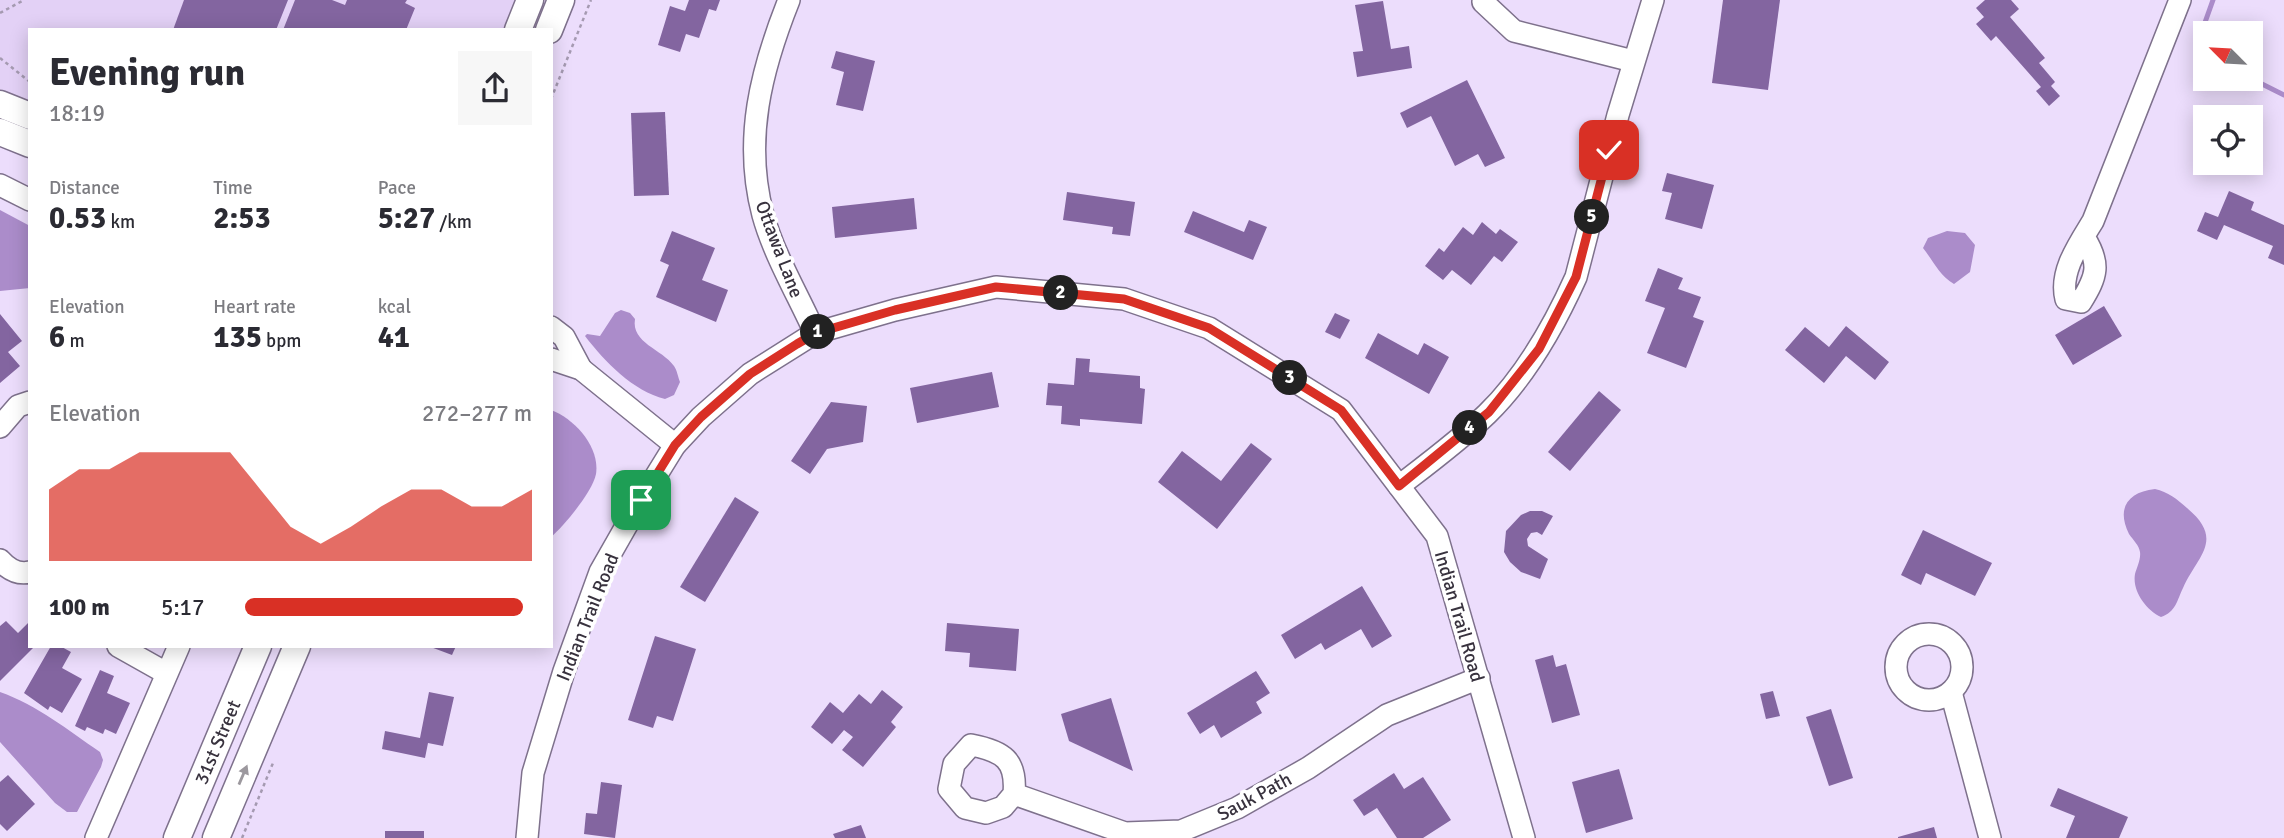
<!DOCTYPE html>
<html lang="en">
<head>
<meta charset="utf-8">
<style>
  :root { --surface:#fff; --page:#f7f7f7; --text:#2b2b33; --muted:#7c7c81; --accent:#d93025 }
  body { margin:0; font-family:Signika,sans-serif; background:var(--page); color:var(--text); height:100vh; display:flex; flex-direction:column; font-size:26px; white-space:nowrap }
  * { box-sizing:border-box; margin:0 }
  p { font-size:23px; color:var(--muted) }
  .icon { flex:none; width:38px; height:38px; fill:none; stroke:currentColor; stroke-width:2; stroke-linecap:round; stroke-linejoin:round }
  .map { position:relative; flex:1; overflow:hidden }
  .details { position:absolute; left:28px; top:28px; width:525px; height:620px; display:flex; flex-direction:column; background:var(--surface); border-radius:0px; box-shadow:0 4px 18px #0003 }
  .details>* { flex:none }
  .needle { width:46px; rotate:294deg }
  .tools { position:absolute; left:2193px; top:21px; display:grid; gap:14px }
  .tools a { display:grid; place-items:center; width:70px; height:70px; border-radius:0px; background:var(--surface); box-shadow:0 4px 18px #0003; font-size:35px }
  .pin { position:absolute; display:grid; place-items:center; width:60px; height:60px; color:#fff; margin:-30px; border-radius:14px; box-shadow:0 4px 10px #0006 }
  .km { position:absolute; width:35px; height:35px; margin:-18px; border-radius:50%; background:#222; color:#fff; font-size:19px; line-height:35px; text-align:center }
  .round { display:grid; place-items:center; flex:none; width:74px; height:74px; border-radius:0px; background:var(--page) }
  .overview { display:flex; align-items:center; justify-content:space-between; height:119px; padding:0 21px }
  h1 { font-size:38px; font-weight:700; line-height:52px }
  .stats { display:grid; grid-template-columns:repeat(3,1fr); gap:10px; height:119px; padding:7px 21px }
  .stats div { display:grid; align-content:center }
  .stats b { font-size:30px; font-weight:700 }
  .stats small { font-size:19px; font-weight:400 }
  .stats p { font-size:19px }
  .chart { height:196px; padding:14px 21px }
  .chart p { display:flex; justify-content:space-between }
  .chart svg { width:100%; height:126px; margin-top:7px; fill:var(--accent); opacity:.7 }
  ul { padding:0 21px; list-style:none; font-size:23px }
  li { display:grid; grid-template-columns:112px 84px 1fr; align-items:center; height:52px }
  li i { height:18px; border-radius:9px; background:var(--accent) }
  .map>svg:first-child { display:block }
</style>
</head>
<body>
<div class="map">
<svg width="2284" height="838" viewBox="0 0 2284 838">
  <rect width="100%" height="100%" fill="#ecddfc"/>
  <path fill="#e3d1f6" d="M0 0H519L508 30H30V107L0 95Z"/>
  <g fill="#ab8cca">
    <path d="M0 210 30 226V288L0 291Z"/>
    <path d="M1947 231 1965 233 1975 245 1970 272 1954 284C1939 275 1934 262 1923 248L1928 238Z"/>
    <path d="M621 310 630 313 635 319C631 343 662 349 674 366 677 370 678 377 680 382L674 395 665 399C633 391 605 362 585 336L587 334 600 336 615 313Z"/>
    <path d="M551 410C575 419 600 447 596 474 593 491 564 526 551 537Z"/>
    <path d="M2155 489C2168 492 2177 499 2187 508 2225 540 2198 555 2183 588 2177 600 2176 612 2161 617 2146 610 2132 591 2135 574 2137 567 2141 559 2140 552 2139 545 2133 540 2129 534 2116 508 2128 492 2155 489Z"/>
    <path d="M0 692C37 705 68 730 100 752L103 760 101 767 77 812H67L55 803 0 742Z"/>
  </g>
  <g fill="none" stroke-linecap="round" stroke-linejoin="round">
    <g stroke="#ab8cca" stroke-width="5">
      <path d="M2205 33 2203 28 2213 0"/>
      <path d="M2250 78 2284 95"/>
    </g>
  </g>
  <g fill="#8365a0">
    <path d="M184 0H288L276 30H173Z"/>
    <path d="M295 0H332L345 5 347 0H407L405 3 415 8 406 30H283Z"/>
    <path d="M689 0H720L716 11 709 9 699 38 686 34 680 52 658 45 670 6 685 11Z"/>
    <path d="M1723 0H1780L1768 90 1712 83Z"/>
    <path d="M1985 0H2011L2019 9 2010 17 2045 58 2039 63 2055 82 2051 86 2060 96 2049 106 2036 91 2041 87 1996 36 1991 41 1976 24 1984 17 1976 8Z"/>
    <path d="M1383 1 1391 49 1409 46 1412 68 1357 77 1353 52 1363 51 1355 5Z"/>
    <path d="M836 51 875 61 863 111 836 105 844 72 831 68Z"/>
    <path d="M1467 80 1505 158 1485 167 1478 154 1455 166 1431 116 1407 128 1400 113Z"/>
    <path d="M665 112 669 195 634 196 631 113Z"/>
    <path d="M1667 173 1714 185 1702 229 1665 219 1672 193 1662 191Z"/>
    <path d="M2229 191 2254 202 2251 210 2284 225V265L2268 258 2273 246 2224 225 2217 240 2197 231 2205 212 2218 217Z"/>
    <path d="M1067 192 1135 202 1130 236 1112 234 1113 227 1063 220Z"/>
    <path d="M914 198 917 229 835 238 832 207Z"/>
    <path d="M1193 211 1244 232 1249 220 1267 227 1253 260 1184 232Z"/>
    <path d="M1482 222 1496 234 1500 229 1518 242 1502 262 1494 256 1471 285 1452 270 1443 280 1425 266 1439 248 1444 252 1463 227 1473 235Z"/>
    <path d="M672 231 715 248 702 280 728 290 716 322 656 297 669 265 660 261Z"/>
    <path d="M1658 268 1683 278 1678 289 1701 297 1693 317 1704 321 1686 368 1647 353 1665 308 1645 301Z"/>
    <path d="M2104 306 2122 336 2073 365 2055 335Z"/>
    <path d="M1335 313 1350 320 1340 339 1325 332Z"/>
    <path d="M0 314 22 341 8 352 20 366 0 383Z"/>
    <path d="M1846 326 1889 362 1875 380 1846 356 1824 383 1785 350 1805 327 1829 347Z"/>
    <path d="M1378 333 1418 355 1424 343 1449 357 1429 394 1365 358Z"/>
    <path d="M1076 358 1090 359 1089 372 1140 376V388L1145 389 1142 424 1080 419V426L1061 424 1062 406 1046 405 1048 383 1074 385Z"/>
    <path d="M992 372 999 407 917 423 910 388Z"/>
    <path d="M1599 391 1621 410 1570 471 1548 452Z"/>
    <path d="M831 402 867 406 863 442 827 449 810 474 791 461Z"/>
    <path d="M1251 443 1272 459 1217 529 1158 482 1182 451 1221 481Z"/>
    <path d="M735 497 759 512 705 602 680 587Z"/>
    <path d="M1530 511H1542L1553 516 1542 535 1537 532 1531 533 1527 539 1528 546 1548 559 1540 579 1521 572 1510 562 1504 552 1506 531 1521 515Z"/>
    <path d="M1923 530 1992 563 1975 596 1926 573 1921 585 1901 575Z"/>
    <path d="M1362 586 1392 636 1372 648 1361 629 1325 650 1321 643 1295 659 1281 635Z"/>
    <path d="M6 621 18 633 30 621V646H35L0 681V626Z"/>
    <path d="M947 623 1019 629 1016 671 969 667 970 653 945 651Z"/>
    <path d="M655 636 696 649 673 721 657 716 653 728 628 720Z"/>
    <path d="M51 646H60L71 652 62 668 82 679 62 713 50 706 48 710 24 693Z"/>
    <path d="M428 646H456L452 655Z"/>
    <path d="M1553 655 1556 667 1566 664 1580 715 1552 723 1535 660Z"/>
    <path d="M100 670 114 676 107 693 130 703 116 734 105 729 103 734 87 727 85 731 75 726Z"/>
    <path d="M1256 671 1270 693 1256 702 1262 713 1221 738 1214 725 1200 734 1187 713Z"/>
    <path d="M882 690 903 707 891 722 896 727 863 767 842 750 853 737 844 730 832 744 811 727 830 702 843 713 859 694 871 704Z"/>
    <path d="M1773 691 1780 716 1766 719 1760 694Z"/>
    <path d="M429 692 454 697 443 746 428 743 425 758 382 749 385 731 420 738Z"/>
    <path d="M1111 698 1133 771 1069 741 1061 714Z"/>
    <path d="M1831 709 1853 778 1829 786 1806 717Z"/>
    <path d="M1619 769 1633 819 1586 833 1572 782Z"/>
    <path d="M1394 773 1404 789 1423 777 1451 820 1423 838H1397L1377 808 1364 816 1353 800Z"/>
    <path d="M8 775 35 804 7 831 0 824V782Z"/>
    <path d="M601 782 622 785 615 838 584 834 586 813 597 814Z"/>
    <path d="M2058 788 2128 817 2119 838H2066L2075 816 2050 806Z"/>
    <path d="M861 825 866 838H835L833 834Z"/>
    <path d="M1934 827 1937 838H1898V837Z"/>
    <rect x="385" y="831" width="39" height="7"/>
  </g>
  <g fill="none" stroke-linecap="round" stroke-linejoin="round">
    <g stroke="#7e718c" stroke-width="24">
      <g id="minor">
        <path d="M789 0C761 70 743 140 763 215 774 255 798 295 815 333"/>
        <path d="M1483 2 1514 31 1633 61"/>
        <path d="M0 185 30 200"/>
        <path d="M2084 237C2101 264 2097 276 2081 302L2066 299C2059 272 2079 244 2093 221L2180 0"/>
        <path d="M551 327 564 337 581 369"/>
        <path d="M551 359 581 369 675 445"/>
        <path d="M0 427 18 406 30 402"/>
        <path d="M1399 486C1429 463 1460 440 1487 414 1526 376 1554 326 1576 277L1618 115 1653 0"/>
        <path d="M0 560C8 569 18 575 30 572"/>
        <circle cx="1929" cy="667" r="33"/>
        <path d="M118 646 166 673"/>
        <path d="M1951 692 1990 838"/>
        <path d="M1014 794 1003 807 986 813 965 808 949 789 954 764 971 745C1003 751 1017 760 1014 794L1125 833 1181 831 1237 808 1308 768 1387 715 1479 678"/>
        <path d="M96 838 179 646"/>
        <path d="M527 838 533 773 564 671 600 572 641 500 675 445 701 417 750 374 815 333 895 310 996 287 1124 299 1209 328 1341 410 1437 536 1524 838"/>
      </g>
    </g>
    <g stroke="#7e718c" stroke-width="29">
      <g id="major">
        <path d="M518 30 530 0"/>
        <path d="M549 30 561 0"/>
        <path d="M0 104 30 116"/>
        <path d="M0 132 30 144"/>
        <path d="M177 838 258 646"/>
        <path d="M216 838 297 646"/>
      </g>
    </g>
    <g stroke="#a59ab1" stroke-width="2.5" stroke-dasharray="3.5 3.5" stroke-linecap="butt">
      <path d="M0 13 24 0"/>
      <path d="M0 58 30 82"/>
      <path d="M551 99 591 0"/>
      <path d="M242 838 273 763"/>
    </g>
    <use href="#minor" stroke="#fff" stroke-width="21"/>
    <use href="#major" stroke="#fff" stroke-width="26"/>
  </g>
  <defs><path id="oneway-solid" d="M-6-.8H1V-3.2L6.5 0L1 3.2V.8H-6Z" transform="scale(1.75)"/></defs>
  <use fill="#9c989e" href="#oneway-solid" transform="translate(243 775) rotate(-67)"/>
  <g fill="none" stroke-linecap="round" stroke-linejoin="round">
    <g stroke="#fff" stroke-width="14">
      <path id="route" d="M641 500 675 445 701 417 750 374 797 344 816 333 895 310 996 287 1124 299 1209 328 1341 410 1399 486 1489 412 1539 349 1576 277 1609 150"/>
    </g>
    <use href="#route" stroke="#d93025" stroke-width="9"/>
  </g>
  <g text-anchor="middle" stroke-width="7" stroke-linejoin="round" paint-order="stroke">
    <g font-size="19" fill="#38323e" stroke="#fff">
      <text transform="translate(780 249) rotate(69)" y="7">Ottawa Lane</text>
      <text transform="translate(1460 616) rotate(74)" y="7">Indian Trail Road</text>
      <text transform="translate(587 617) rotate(-68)" y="7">Indian Trail Road</text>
      <text transform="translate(217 742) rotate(-67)" y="7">31st Street</text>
      <text transform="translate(1254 796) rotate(-28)" y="7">Sauk Path</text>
    </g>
  </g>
</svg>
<div class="tools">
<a><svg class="needle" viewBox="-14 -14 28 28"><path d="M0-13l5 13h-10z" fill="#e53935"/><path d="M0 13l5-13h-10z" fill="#7c7c81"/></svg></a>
<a><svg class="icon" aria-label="locate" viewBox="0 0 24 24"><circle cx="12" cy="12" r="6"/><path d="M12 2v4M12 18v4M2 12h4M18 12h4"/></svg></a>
</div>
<div class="pin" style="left:641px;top:500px;background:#1e9e55"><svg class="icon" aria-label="arrive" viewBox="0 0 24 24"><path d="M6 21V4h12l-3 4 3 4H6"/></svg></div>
<div class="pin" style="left:1609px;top:150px;background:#d93025"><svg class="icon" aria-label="check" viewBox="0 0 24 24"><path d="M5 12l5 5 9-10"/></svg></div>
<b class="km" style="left:818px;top:332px">1</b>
<b class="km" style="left:1061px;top:293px">2</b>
<b class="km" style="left:1290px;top:378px">3</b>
<b class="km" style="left:1470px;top:428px">4</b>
<b class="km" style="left:1592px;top:217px">5</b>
<section class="details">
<div class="overview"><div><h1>Evening run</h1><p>18:19</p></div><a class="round"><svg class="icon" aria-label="share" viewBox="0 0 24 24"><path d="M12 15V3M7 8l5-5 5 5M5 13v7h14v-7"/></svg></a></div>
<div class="stats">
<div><p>Distance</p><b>0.53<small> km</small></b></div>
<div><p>Time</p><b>2:53</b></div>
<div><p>Pace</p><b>5:27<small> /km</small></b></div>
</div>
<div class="stats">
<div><p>Elevation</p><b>6<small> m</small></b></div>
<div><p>Heart rate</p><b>135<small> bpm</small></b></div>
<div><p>kcal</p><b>41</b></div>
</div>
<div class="chart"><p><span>Elevation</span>272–277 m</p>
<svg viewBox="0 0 160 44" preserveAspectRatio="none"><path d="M0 44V19L10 12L20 12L30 6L40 6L50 6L60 6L70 19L80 32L90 38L100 32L110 25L120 19L130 19L140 25L150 25L160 19V44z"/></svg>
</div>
<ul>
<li><b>100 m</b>5:17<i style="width:97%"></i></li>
</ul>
</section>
</div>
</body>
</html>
